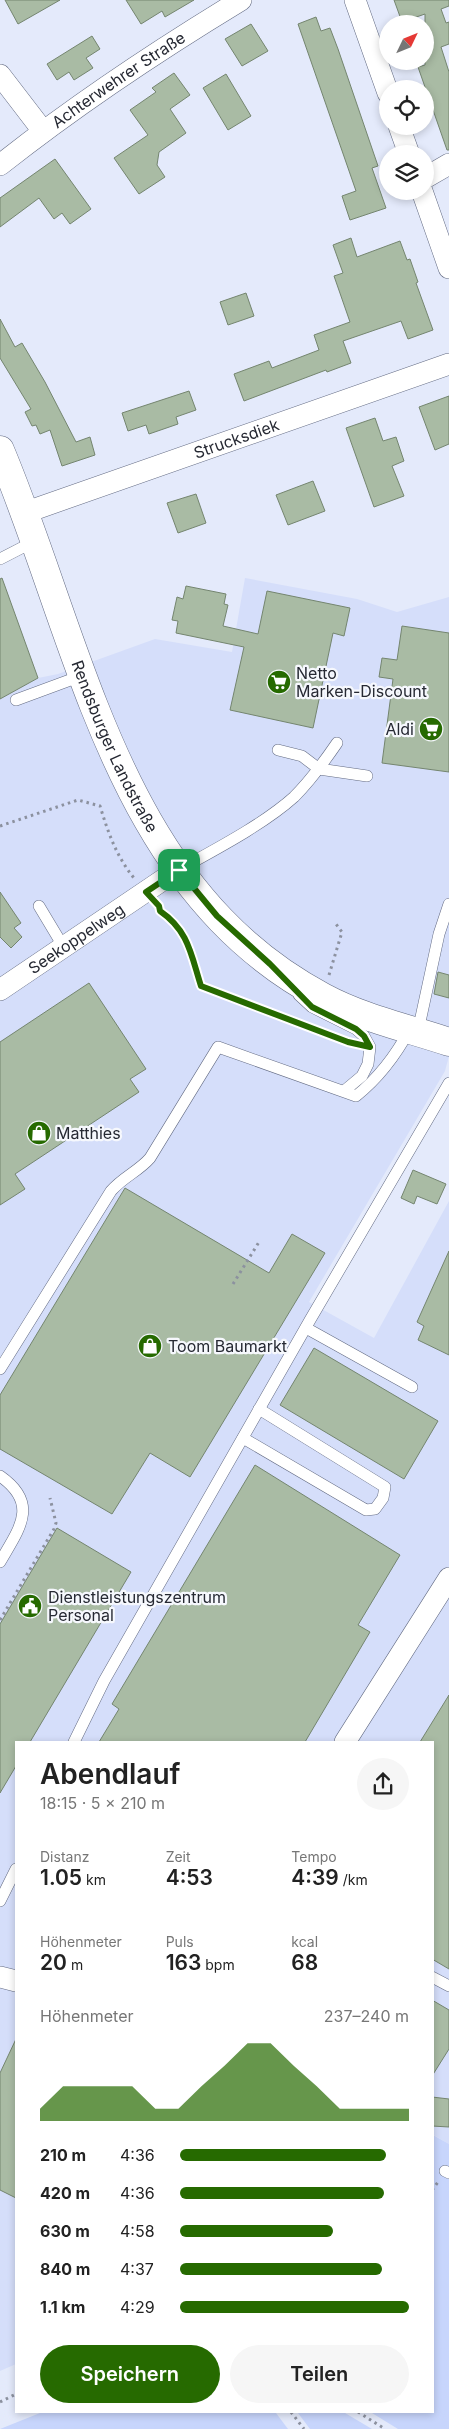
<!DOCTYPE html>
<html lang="de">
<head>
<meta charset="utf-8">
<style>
  :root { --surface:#fff; --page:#f6f6f6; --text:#222; --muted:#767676; --accent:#266a00 }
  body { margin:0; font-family:Inter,sans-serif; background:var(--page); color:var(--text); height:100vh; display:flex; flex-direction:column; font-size:19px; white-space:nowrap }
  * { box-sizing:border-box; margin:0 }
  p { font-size:16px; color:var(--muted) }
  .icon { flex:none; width:28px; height:28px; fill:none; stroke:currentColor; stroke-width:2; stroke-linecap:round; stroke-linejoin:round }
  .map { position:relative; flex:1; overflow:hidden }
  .panel { position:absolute; left:15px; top:1741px; width:419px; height:672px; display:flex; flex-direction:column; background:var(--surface); border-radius:0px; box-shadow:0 2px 8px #0003 }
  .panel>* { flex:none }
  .needle { width:32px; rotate:47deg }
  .controls { position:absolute; left:379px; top:15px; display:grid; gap:10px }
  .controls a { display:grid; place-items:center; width:55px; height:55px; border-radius:50%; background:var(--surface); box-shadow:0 2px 8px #0003; font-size:25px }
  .pin { position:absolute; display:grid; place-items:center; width:42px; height:42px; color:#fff; margin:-21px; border-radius:10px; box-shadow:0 2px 8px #0006 }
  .round { display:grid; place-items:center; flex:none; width:52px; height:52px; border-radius:26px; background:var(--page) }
  .headline { display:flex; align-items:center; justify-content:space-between; height:85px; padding:0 25px }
  h1 { font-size:28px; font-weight:600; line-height:38px }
  .figures { display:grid; grid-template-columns:repeat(3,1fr); gap:8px; height:85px; padding:5px 25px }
  .figures div { display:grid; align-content:center }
  .figures b { font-size:21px; font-weight:600 }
  .figures small { font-size:14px; font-weight:400 }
  .figures p { font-size:14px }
  .chart { height:140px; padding:10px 25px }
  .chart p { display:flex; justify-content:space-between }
  .chart svg { width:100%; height:90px; margin-top:5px; fill:var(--accent); opacity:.7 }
  .cta { display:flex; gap:10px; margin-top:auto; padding:10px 25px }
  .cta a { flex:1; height:58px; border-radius:30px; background:var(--accent); color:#fff; font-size:20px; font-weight:600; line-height:58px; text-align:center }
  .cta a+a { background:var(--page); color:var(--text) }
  ul { padding:0 25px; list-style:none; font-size:16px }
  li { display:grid; grid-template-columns:80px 60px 1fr; align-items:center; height:38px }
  li i { height:12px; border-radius:6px; background:var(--accent) }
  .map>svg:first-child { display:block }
</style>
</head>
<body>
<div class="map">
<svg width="449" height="2429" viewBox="0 0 449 2429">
  <rect width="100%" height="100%" fill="#e4eafb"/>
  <path fill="#d5defa" d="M245 578 357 599 397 612 449 597V1056L445 1071 309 1302 374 1338 449 1201V2144L432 2134V1742H16V2364L0 2371V699L38 678 58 674 155 639 232 652Z"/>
  <g fill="#c7d5fc">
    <path d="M433 2135 449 2144V2429H398L372 2413 432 2412Z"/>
    <path d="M40 2413H276L288 2429H0Z"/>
    <path d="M298 2413H345L372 2429H310Z"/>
  </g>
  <g fill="#a9bba4" stroke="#74856f">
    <path d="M5 0H60L18 24Z"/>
    <path d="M126 0H194L165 17 162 11 141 24Z"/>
    <path d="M394 0H449V6L441 9 446 23 449 22V44L441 47 449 72V150H447L418 67 425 65V14L402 22Z"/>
    <path d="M316 17 321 31 330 28 338 49 378 166 372 168 386 208 350 220 342 196 356 191 298 24Z"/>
    <path d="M251 24 268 51 242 66 225 39Z"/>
    <path d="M92 36 100 49 86 58 93 68 74 80 69 72 57 80 47 64Z"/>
    <path d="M174 73 190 95 170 109 186 133 159 152 157 165 165 177 139 194 114 158 148 135 130 110 156 92 152 88Z"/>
    <path d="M226 74 251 116 228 130 203 88Z"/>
    <path d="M55 159 91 209 70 224 62 213 54 219 39 198 0 227V198Z"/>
    <path d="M351 238 357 257 400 241 407 260 410 259 418 282 416 283 433 330 408 339 401 321 343 341 351 363 327 372 326 370 244 401 234 374 269 361 272 368 319 350 314 335 350 322 334 276 343 273 333 245Z"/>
    <path d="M246 293 254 316 228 325 220 302Z"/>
    <path d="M0 319 15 347 22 343 45 382 76 442 90 437 95 455 62 466 50 430 40 434 36 425 32 426 25 412 31 409 0 358Z"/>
    <path d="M189 391 196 410 176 417 178 424 149 434 146 425 128 431 122 413Z"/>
    <path d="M449 396V444L435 450 419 407Z"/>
    <path d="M375 418 383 441 396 437 404 461 392 466 404 496 374 507 346 428Z"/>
    <path d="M313 481 325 511 288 525 276 495Z"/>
    <path d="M196 494 206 523 178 533 167 503Z"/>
    <path d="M2 578 38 678 0 699V579Z"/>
    <path d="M186 586 226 594 224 604 228 605 223 626 258 634 267 591 350 608 344 636 333 633 313 728 230 710 244 647 176 633 178 621 172 620 177 597 183 599Z"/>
    <path d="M402 626 449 633V772L382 763 393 679 379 677 382 658 397 660Z"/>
    <path d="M0 892 21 923 14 928 22 937 11 948 0 937Z"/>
    <path d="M438 972 449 975V998L434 994Z"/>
    <path d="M89 983 146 1069 130 1079 139 1092 15 1174 25 1189 0 1205V1042Z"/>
    <path d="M413 1170 446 1184 437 1204 417 1196 414 1204 401 1198Z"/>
    <path d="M125 1188 269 1273 292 1234 325 1253 190 1477 150 1453 112 1514 0 1449V1395Z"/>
    <path d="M449 1251V1355L418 1340 424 1326 417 1322Z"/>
    <path d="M314 1348 438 1421 404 1479 280 1405Z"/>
    <path d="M255 1465 400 1555 358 1625 370 1632 305 1742H99L119 1709 112 1704Z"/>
    <path d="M57 1528 131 1572 30 1742H16V1766L0 1793V1624Z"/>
    <path d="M449 1695V1969L432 1959V1742H420Z"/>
    <path d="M432 2000 449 2010V2049L432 2076Z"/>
    <path d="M16 2039V2198L0 2190V2073Z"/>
    <path d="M432 2097 449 2099V2127L432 2126Z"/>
  </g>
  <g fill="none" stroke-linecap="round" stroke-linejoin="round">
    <g stroke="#636b83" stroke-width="12">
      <g id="service">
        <path d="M0 559 33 542"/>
        <path d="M16 700 81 676"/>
        <path d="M278 750 302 756 319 769 367 776"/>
        <path d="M180 869C216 849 264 824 294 797 310 781 324 762 337 743"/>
        <path d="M39 906 63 946"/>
        <path d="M299 995 312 1007 356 1029 364 1036 370 1047 368 1064 362 1076 344 1091"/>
        <path d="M418 1031 439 934 449 904"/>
        <path d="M306 1328 412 1387"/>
        <path d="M0 1369 111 1191C123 1177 139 1171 150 1158L218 1047 356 1096C380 1077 396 1055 410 1029"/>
        <path d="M243 1438 366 1510 375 1509 383 1498 385 1487 259 1409"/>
        <path d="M0 1476C40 1504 19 1529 0 1562"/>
        <path d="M74 1742 104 1681 310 1320 449 1083"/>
        <path d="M0 1901 16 1869"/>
        <path d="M432 1977 449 1986"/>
        <path d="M445 2171 449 2173"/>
      </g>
    </g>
    <g stroke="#636b83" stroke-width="22">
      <g id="minor">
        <path d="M355 0 388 93"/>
        <path d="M0 75 43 131"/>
        <path d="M399 126 409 154"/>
        <path id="s1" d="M0 165C77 104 157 51 241 0"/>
        <path d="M425 178 449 164"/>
        <path d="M422 191 449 268"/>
        <path id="s2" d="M24 513 449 364"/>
        <path id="s3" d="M0 990 179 869"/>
        <path d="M345 1742 449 1578"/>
        <path d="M0 1977 16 1981"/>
      </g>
    </g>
    <g stroke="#636b83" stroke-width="29">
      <g id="tertiary">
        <path id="s4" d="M0 450C82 645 117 888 323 997 362 1018 407 1028 449 1042"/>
      </g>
    </g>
    <g stroke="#8c919f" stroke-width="3" stroke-dasharray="2.5 4" stroke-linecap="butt">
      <path d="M0 826 78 800 100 806C108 832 116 856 134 878"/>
      <path d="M158 905 160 911C189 931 191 955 201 986L337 1038"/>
      <path d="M329 975 342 932 336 924"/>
      <path d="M233 1284 259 1242"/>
      <path d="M0 1620 54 1529 56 1523 50 1498"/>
      <path d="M432 2190 438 2182"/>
      <path d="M0 2402 16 2394"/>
      <path d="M291 2412 304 2429"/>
      <path d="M358 2412 385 2429"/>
    </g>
    <use href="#service" stroke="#fff" stroke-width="11"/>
    <use href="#minor" stroke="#fff" stroke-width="21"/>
    <use href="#tertiary" stroke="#fff" stroke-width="28"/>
  </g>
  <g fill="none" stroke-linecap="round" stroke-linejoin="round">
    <g stroke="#fff" stroke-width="10">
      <path id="route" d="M179 870 217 916 270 964 312 1007 356 1029 364 1036 370 1047 348 1042 201 986C191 955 189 931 160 911L159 906 146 892Z"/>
    </g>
    <use href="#route" stroke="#266a00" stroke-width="6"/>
  </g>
  <defs>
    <g id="supermarket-disc" transform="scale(1.25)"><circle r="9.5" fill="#266a00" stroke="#f6f8fd"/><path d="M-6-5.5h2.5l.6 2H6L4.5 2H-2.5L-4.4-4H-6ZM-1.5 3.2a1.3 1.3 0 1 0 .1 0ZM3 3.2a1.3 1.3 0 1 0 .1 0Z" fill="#fff"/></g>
    <g id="shop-disc" transform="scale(1.25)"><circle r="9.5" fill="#266a00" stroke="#f6f8fd"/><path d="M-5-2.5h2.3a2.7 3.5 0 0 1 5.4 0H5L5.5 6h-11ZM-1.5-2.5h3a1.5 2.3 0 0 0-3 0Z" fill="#fff"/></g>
    <g id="civic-disc" transform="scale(1.25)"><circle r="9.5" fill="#266a00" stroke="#f6f8fd"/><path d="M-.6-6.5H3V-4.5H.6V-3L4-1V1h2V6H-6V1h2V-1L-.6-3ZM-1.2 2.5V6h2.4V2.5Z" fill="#fff"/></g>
  </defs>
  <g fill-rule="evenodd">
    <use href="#supermarket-disc" x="279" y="682"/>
    <use href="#supermarket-disc" x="431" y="729"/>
    <use href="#shop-disc" x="39" y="1133"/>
    <use href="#shop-disc" x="150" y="1346"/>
    <use href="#civic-disc" x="30" y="1606"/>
  </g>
  <g text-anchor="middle" stroke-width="4.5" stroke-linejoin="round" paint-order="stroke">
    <g font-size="16" fill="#262933" stroke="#f6f8fd">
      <text dy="6" stroke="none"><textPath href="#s1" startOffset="146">Achterwehrer Straße</textPath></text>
      <text dy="6" stroke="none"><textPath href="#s2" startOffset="225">Strucksdiek</textPath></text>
      <text dy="6" stroke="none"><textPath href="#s4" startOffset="318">Rendsburger Landstraße</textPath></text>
      <text dy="6" stroke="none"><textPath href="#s3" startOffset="92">Seekoppelweg</textPath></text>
    </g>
    <g font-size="16" fill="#262933" stroke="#f6f8fd" text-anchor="start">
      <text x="296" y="679">Netto<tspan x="296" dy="18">Marken-Discount</tspan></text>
      <text x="414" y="735" text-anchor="end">Aldi</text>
      <text x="56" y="1139">Matthies</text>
      <text x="168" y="1352">Toom Baumarkt</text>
      <text x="48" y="1603">Dienstleistungszentrum<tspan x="48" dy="18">Personal</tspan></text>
    </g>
  </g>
</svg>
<div class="controls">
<a><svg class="needle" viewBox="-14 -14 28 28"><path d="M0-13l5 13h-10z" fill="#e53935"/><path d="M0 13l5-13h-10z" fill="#767676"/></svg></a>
<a><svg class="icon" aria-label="locate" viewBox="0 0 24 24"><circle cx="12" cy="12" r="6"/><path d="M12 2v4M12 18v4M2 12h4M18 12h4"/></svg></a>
<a><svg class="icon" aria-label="layers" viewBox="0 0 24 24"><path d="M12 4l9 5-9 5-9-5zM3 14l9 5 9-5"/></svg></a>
</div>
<div class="pin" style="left:179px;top:870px;background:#1e9e55"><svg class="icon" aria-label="arrive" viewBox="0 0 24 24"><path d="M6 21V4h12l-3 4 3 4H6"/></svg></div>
<section class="panel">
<div class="headline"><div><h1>Abendlauf</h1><p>18:15 · 5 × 210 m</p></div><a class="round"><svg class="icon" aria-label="share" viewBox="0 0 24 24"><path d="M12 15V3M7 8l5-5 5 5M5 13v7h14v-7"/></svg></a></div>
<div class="figures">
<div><p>Distanz</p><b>1.05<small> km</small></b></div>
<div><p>Zeit</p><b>4:53</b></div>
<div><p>Tempo</p><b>4:39<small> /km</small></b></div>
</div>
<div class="figures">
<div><p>Höhenmeter</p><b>20<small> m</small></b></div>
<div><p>Puls</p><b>163<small> bpm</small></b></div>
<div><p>kcal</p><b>68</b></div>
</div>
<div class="chart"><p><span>Höhenmeter</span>237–240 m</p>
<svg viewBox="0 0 160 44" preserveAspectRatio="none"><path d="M0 44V38L10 27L20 27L30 27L40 27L50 38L60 38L70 27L80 17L90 6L100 6L110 17L120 27L130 38L140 38L150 38L160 38V44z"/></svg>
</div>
<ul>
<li><b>210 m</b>4:36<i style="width:90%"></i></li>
<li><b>420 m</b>4:36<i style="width:89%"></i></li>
<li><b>630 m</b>4:58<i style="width:67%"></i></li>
<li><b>840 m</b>4:37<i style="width:88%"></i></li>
<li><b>1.1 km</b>4:29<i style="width:100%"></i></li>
</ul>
<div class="cta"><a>Speichern</a><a>Teilen</a></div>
</section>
</div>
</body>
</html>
